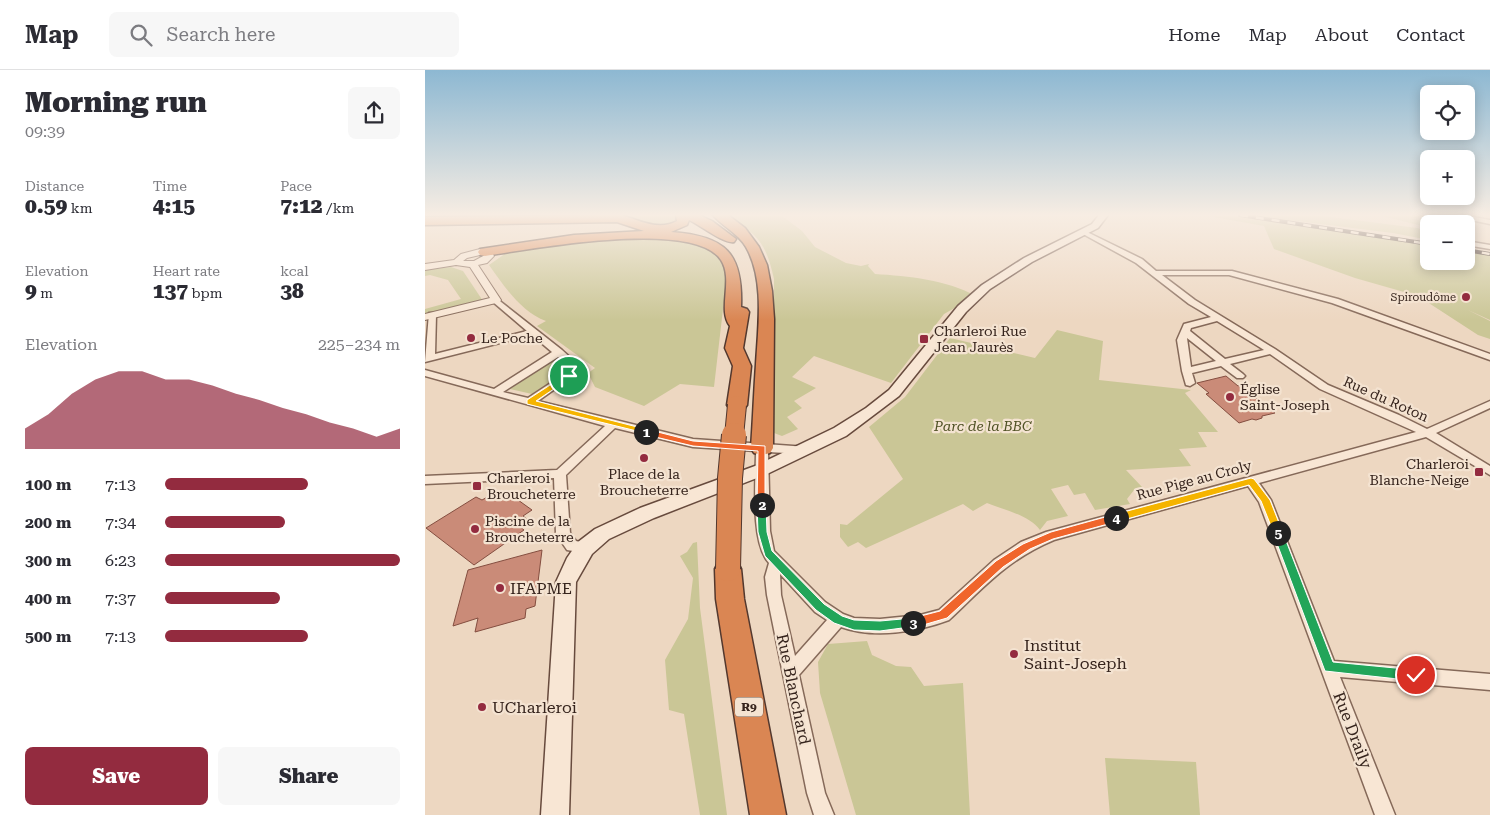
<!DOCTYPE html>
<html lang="en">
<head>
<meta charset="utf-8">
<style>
  :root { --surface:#fff; --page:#f7f7f7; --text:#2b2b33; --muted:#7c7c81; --line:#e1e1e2; --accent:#932b3f }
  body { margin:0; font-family:"Roboto Serif",serif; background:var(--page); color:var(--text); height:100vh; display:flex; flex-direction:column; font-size:19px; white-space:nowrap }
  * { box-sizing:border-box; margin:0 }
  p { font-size:16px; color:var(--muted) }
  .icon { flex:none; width:28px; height:28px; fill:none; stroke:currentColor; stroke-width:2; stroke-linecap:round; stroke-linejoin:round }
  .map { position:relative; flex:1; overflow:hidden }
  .details { display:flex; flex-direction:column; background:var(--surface); width:425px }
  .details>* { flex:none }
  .tools { position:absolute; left:995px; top:15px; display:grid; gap:10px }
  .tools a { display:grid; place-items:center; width:55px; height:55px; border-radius:8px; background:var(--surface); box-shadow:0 2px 12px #0003; font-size:25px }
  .pin { position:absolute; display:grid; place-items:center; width:42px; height:42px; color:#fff; margin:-21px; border:2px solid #fff; border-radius:50%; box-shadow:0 1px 5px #0007 }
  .km { position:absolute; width:25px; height:25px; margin:-12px; border-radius:50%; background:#222; color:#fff; font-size:14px; line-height:25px; text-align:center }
  .round { display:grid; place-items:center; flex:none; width:52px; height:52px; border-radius:8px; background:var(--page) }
  .headline { display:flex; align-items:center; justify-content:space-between; height:85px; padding:0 25px }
  h1 { font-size:28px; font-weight:800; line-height:38px }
  .metrics { display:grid; grid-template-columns:repeat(3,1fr); gap:8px; height:85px; padding:5px 25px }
  .metrics div { display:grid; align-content:center }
  .metrics b { font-size:21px; font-weight:800 }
  .metrics small { font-size:14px; font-weight:400 }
  .metrics p { font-size:14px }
  .chart { height:140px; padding:10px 25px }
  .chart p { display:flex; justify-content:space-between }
  .chart svg { width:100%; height:90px; margin-top:5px; fill:var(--accent); opacity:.7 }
  .button { display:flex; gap:10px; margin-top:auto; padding:10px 25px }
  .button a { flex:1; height:58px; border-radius:8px; background:var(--accent); color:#fff; font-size:20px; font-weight:800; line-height:58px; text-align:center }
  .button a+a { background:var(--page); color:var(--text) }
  ul { padding:0 25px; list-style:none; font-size:16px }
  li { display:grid; grid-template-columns:80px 60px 1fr; align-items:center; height:38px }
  li i { height:12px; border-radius:6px; background:var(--accent) }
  header { display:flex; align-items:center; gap:30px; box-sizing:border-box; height:70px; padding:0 25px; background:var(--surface); border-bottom:1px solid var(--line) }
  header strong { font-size:24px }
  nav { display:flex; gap:28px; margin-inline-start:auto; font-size:18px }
  .search { width:350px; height:45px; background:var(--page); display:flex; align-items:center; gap:12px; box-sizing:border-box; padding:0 18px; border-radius:8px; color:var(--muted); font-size:19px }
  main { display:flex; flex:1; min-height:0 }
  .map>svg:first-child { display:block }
</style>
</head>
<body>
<header>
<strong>Map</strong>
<div class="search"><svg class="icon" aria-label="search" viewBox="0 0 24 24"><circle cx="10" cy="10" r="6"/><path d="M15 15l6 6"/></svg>Search here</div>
<nav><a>Home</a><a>Map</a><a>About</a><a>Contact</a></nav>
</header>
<main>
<section class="details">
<div class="headline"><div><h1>Morning run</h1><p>09:39</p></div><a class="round"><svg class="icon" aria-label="share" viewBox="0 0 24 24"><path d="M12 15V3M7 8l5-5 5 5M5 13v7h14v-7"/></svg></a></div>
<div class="metrics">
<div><p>Distance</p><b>0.59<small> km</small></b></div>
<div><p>Time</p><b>4:15</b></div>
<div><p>Pace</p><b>7:12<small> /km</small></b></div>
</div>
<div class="metrics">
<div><p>Elevation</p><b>9<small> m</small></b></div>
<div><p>Heart rate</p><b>137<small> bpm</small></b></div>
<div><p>kcal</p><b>38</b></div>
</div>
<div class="chart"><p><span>Elevation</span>225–234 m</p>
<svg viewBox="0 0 160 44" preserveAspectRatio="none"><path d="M0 44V34L10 27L20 17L30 10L40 6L50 6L60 10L70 10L80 13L90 17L100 20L110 24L120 27L130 31L140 34L150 38L160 34V44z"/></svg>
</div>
<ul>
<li><b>100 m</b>7:13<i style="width:61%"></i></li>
<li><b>200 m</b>7:34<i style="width:51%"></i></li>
<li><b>300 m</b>6:23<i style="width:100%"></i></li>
<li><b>400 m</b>7:37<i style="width:49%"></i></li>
<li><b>500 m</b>7:13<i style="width:61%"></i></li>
</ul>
<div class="button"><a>Save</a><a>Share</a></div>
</section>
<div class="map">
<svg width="1065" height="745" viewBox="0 0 1065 745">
  <rect width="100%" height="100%" fill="#edd7c1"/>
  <g fill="#cac696">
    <path d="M0 145H246L253 148 255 152 232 158 204 148 0 150Z"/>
    <path d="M301 145H356L377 161 390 177 421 193 436 196 444 194 443 196 450 204C483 206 522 210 551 226L519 244 466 313 389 286 367 307 391 318 369 331 377 338 362 347 373 359 357 366 349 363V209C341 173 333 164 301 145Z"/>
    <path d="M777 145H800L847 151 1004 174V191H1041V180L1065 184V250L1043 240 1065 251V269L1053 265 993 226 930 208 849 179 839 156Z"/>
    <path d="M822 145H891L992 158 1004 162V170L968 163Z"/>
    <path d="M953 145H1001L997 156Z"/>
    <path d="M215 166 271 172 292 181 300 195 301 213 289 317 255 314 219 336 170 317 163 303 170 298 112 256 121 251C96 242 79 216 64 195L84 181Z"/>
    <path d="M26 197 38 201 58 231 0 244V239L36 229 23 210 5 205 0 206V200Z"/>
    <path d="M632 260 678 271 674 310 766 320 760 323 793 362H773L782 377 754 379 766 396 701 400 717 417 709 420 702 429 705 434 670 440 660 423 649 425 643 415 626 419 643 446 622 451 615 460C604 445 579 440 562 433L548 441 538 434 441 478 433 472 423 477 415 467V454L422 455 478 409 444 357 480 327 525 268 610 288Z"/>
    <path d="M130 289 142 301 107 324 85 319Z"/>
    <path d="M272 472 275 538 302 745H275L259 644 244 640 240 590 263 549 268 508 255 486 262 482 268 473Z"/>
    <path d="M442 571 447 585 471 596 486 597 499 616 538 613 545 745H431L395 623 393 592 403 574Z"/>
    <path d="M680 688 771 692 775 745H685Z"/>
  </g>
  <g fill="#ca8b78" stroke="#844e40">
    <path d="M801 306 813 316 815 315 850 343 837 346V348L831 350 827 349 814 353 781 324 784 323 772 313Z"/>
    <path d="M80 423 86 425 107 440 98 446 103 450 94 456 99 460 49 495 1 458 51 427 57 430 66 425 71 428Z"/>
    <path d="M117 480 110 536 101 539 100 548 50 562 53 548 28 556 43 500Z"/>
  </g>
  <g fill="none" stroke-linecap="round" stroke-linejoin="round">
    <g stroke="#856959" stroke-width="3">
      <g id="minor">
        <path d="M1002 145H1008L1005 154H1004V163L998 157Z"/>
        <path d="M1022 145H1038L1065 150V154Z"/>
        <path d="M658 162H662L717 189 731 201H807L913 229 1065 284V290L907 233 804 205H737L770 230 850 279 903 315 974 345 1002 359 1065 331V338L1011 363 1065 396V405L1001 367 834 413 846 430 909 591 1065 604V620L915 607 970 745H950L834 432 823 416 629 470C583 489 559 517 524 550 492 562 449 569 416 557L374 605 400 723 409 745H389L382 723 342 525 340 507 344 493C325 473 331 409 331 381L268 377 190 358 141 405 145 463 151 471 165 474 167 478 165 482 160 483 142 480 131 464 129 408 0 414V406L132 400 180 356 0 306V300L69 319 127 282 107 265 0 292 4 243H10L11 245 10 284 102 261 68 232 67 230 71 228 137 280 158 299 113 331 268 369 382 377 384 380 382 383 378 384 343 382 345 461 349 481 400 532 418 544 429 548 455 549 495 545 514 540 569 490 596 472 621 462 991 362 895 319 845 284 805 294 818 304 820 306 818 308H812L796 296 767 303 770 313 765 316 761 315 757 301 752 270 759 254 786 247 764 234 711 193 658 164ZM792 251 836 278 839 280 800 289 765 261 766 258ZM762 268 791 291 766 297ZM133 287 147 299 103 328 78 322ZM355 504 390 542 402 550 370 586 356 525Z"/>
        <path d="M1041 171 1065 175V179L1041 175Z"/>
      </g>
    </g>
    <g stroke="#856959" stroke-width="2">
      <path id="tertiary" d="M55 179 66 181 69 186 62 193 53 195 76 230 75 232 0 250V244L65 228 45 197 31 195 0 200V194L29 190 36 184ZM55 185H60L49 191H38L42 188Z"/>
    </g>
    <g stroke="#674a3d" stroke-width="3">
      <path id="secondary" d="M674 145H683L673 158 607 192 565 219 541 242 474 326 421 366 342 404 229 448 184 469 167 484 151 512 144 745H116L131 512 142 488 153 472 170 459 215 438 330 396 409 358 441 338 464 320 533 236 557 215 599 188 667 154Z"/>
    </g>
    <g stroke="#53382e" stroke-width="3">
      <g id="motorway">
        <path d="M197 145C215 151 234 161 252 151L251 145H274L287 151 311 169 309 172C299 174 275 155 264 150L262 155 246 162C301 166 318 183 316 237L322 239 324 242 318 278 326 296 322 335 319 339 312 341 305 339 302 335 308 296 300 278 305 256C292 240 309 210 296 190 269 148 105 179 60 186L55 185 53 182 55 179 149 165 219 161 192 152 0 155V147Z"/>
        <path d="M288 145H303L320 158 334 177 342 195 347 221 349 249 348 378 345 383 337 385 329 383 326 378C328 350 329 322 331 294 333 257 340 210 321 177 313 163 298 157 288 145Z"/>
        <path d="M303 488 312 491 316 499 319 529 361 745H325L291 529 290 499 294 491Z"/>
      </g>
    </g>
    <use href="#minor" fill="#f8e6d4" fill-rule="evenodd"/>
    <use href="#tertiary" fill="#f8e6d4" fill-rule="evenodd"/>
    <use href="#secondary" fill="#f8e6d4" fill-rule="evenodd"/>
    <use href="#motorway" fill="#da8653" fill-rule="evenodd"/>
    <g stroke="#36241d" stroke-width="4">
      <g id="rail">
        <path d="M815 145 1004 174"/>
        <path d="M1041 180 1065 184"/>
      </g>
    </g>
    <use href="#rail" stroke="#f4e3d1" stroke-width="2.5" stroke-dasharray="8" stroke-linecap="butt"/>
    <g stroke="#53382e" stroke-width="20" stroke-linecap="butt">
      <path id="motorway-bridge-far1" d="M309 366 312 335"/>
    </g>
    <g stroke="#53382e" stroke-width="26" stroke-linecap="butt">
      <path id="motorway-bridge" d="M303 499 305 408 309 365"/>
    </g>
    <use href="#motorway-bridge-far1" stroke="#da8653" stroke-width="18"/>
    <use href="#motorway-bridge" stroke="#da8653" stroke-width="24"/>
  </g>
  <linearGradient id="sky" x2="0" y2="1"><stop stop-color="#8db8d2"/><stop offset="0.58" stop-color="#f7ede3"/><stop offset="1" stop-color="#f7ede3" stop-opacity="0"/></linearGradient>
  <rect width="1065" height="250" fill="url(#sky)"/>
  <path fill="#f5b400" stroke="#fff" d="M142 304 148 306 111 331 224 360V364L102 334V330Z"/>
  <path fill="#f0652b" stroke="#fff" d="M221 359 268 371 340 376V438L337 439 332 435 333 381 268 376 218 364 217 362Z"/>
  <path fill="#22a559" stroke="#fff" d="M337 432 341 435 342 462 347 481 399 534 417 546 429 550 455 551 488 548 492 549 494 553 492 556 455 561 429 560 409 553 391 540 340 486 333 462 332 435Z"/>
  <path fill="#f0652b" stroke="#fff" d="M691 444 696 448 694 451 628 469 605 479 578 497 522 548 488 558 484 556 483 553 484 549 515 541 571 491 598 474 626 462Z"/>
  <path fill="#f5b400" stroke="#fff" d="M826 408 829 409 845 430 858 463 856 466H850L836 431 824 415 691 452 687 448 691 444Z"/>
  <path fill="#22a559" stroke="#fff" d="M853 459 858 463 908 592 991 600 995 601 997 605 995 609 991 611 900 601 848 463Z"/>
  <g fill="#932b3f" stroke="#f4e3d1" stroke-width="2">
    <circle cx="1041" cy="227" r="5"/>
    <circle cx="46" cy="268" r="5"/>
    <rect x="494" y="264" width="10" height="10" rx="2.5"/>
    <circle cx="805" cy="327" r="5"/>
    <circle cx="219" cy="388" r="5"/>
    <rect x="1049" y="397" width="10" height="10" rx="2.5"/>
    <rect x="47" y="411" width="10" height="10" rx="2.5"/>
    <circle cx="50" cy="459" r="5"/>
    <circle cx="75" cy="518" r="5"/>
    <circle cx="589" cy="584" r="5"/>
    <circle cx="57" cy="637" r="5"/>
  </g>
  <g text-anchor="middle" stroke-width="4.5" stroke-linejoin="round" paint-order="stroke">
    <g font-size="11" fill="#36241d" stroke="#f4e3d1" text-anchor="end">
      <text x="1031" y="231">Spiroudôme</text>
    </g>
    <rect fill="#f4e3d1" stroke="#6f5d53" stroke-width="1" x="310" y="627.5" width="28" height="19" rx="4"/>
    <g font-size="12" font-weight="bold" fill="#36241d">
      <text x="324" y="641">R9</text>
    </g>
    <g font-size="14" fill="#36241d" stroke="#f4e3d1" text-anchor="start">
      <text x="509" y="266">Charleroi Rue<tspan x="509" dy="16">Jean Jaurès</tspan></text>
      <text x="56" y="273">Le Poche</text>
      <text x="815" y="324">Église<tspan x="815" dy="16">Saint-Joseph</tspan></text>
      <text x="1044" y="399" text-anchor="end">Charleroi<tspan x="1044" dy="16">Blanche-Neige</tspan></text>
      <text x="219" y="409" text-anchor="middle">Place de la<tspan x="219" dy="16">Broucheterre</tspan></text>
      <text x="62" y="413">Charleroi<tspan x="62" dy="16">Broucheterre</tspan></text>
      <text x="60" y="456">Piscine de la<tspan x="60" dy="16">Broucheterre</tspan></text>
    </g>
    <g font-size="14" fill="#36241d" stroke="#f4e3d1">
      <text transform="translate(961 329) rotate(24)" y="5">Rue du Roton</text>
      <text transform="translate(769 410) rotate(-15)" y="5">Rue Pige au Croly</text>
    </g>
    <g font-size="14" font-style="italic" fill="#4f5124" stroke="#f4e3d1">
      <text x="558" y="361">Parc de la BBC</text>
    </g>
    <g font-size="16" fill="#36241d" stroke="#f4e3d1" text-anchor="start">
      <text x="85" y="524">IFAPME</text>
      <text x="599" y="581">Institut<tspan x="599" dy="18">Saint-Joseph</tspan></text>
      <text x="67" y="643">UCharleroi</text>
    </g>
    <g font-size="16" fill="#36241d" stroke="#f4e3d1">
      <text transform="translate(369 619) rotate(78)" y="6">Rue Blanchard</text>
      <text transform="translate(928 660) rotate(69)" y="6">Rue Draily</text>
    </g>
  </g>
</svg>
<div class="tools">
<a><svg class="icon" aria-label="locate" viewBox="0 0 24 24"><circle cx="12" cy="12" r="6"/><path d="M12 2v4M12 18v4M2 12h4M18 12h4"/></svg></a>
<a>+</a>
<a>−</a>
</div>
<div class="pin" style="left:144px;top:306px;background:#1e9e55"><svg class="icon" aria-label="arrive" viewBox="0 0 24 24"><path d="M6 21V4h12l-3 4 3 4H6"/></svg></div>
<div class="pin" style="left:991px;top:605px;background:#d93025"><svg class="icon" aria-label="check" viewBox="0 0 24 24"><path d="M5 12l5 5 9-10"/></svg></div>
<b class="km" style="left:221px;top:362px">1</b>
<b class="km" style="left:337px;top:435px">2</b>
<b class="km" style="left:488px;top:553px">3</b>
<b class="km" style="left:691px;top:448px">4</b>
<b class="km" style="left:853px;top:463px">5</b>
</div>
</main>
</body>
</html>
